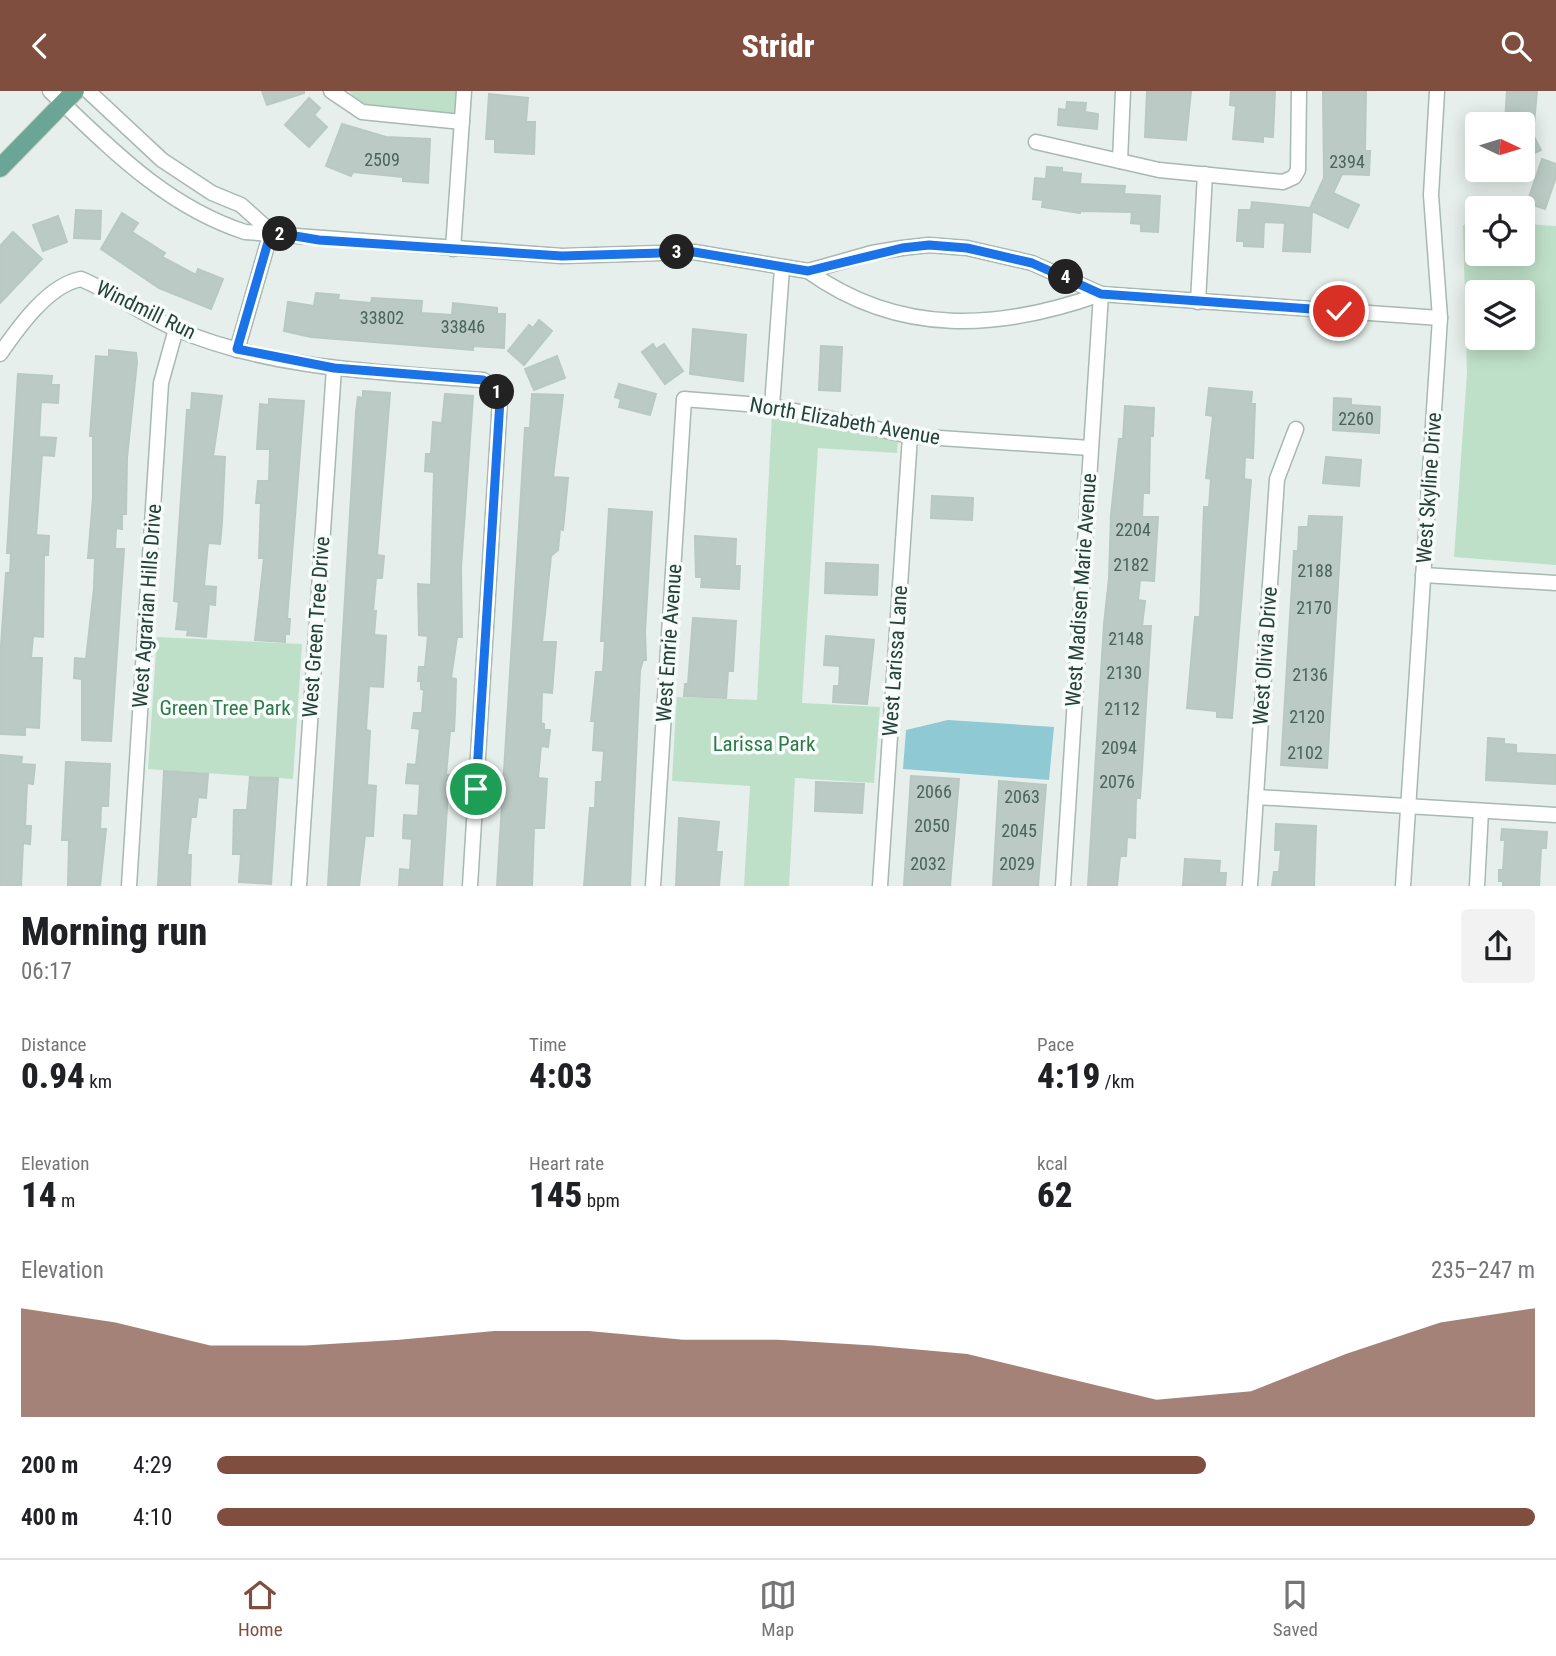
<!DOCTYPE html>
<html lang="en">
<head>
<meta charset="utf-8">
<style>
  :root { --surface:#fff; --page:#f2f2f2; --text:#202124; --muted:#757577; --line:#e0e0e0; --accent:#7f4e3f }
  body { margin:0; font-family:"Roboto Condensed",sans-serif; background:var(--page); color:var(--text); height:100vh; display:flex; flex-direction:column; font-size:26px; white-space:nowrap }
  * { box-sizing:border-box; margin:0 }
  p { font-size:23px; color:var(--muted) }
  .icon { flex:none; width:38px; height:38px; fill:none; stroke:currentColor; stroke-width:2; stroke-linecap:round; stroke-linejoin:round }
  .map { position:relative; height:795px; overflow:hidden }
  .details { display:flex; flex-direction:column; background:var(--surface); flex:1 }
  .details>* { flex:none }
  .needle { width:46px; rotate:94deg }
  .tools { position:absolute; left:1465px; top:21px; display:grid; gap:14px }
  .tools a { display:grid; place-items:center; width:70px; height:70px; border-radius:7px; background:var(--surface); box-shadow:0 4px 18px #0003; font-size:35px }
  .pin { position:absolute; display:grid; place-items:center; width:60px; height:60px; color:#fff; margin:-30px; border:4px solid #fff; border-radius:50%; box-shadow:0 2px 7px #0007 }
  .km { position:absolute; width:35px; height:35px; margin:-18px; border-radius:50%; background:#222; color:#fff; font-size:19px; line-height:35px; text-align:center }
  .round { display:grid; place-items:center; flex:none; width:74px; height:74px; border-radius:7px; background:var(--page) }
  .overview { display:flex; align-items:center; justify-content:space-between; height:119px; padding:0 21px }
  h1 { font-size:38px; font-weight:800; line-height:52px }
  .metrics { display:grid; grid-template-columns:repeat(3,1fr); gap:10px; height:119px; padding:7px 21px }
  .metrics div { display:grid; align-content:center }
  .metrics b { font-size:35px; font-weight:800 }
  .metrics small { font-size:19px; font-weight:400 }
  .metrics p { font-size:19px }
  .chart { height:196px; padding:14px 21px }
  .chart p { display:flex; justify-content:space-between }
  .chart svg { width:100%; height:126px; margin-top:7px; fill:var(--accent); opacity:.7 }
  ul { padding:0 21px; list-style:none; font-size:23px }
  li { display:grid; grid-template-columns:112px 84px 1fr; align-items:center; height:52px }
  li i { height:18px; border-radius:9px; background:var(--accent) }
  header { display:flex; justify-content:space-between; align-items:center; height:91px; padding:0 21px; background:var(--accent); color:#fff; font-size:32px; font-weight:800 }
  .tab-bar { display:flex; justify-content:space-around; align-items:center; height:98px; border-top:2px solid var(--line); background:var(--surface); font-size:19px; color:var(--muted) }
  .tab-bar a { display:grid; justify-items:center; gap:4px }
  .tab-bar .on { color:var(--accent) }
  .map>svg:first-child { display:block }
</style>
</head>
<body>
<header><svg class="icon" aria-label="back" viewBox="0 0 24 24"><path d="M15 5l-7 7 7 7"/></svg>Stridr<svg class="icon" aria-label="search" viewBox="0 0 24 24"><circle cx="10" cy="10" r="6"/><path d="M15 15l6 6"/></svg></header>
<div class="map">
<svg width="1556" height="795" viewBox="0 0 1556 795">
  <rect width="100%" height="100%" fill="#e6efeb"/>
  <g fill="#bfe0c8" fill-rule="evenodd">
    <path d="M349 0H458L455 27 363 15Z"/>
    <path d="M1477 133V163H1522L1523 133 1556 135V474L1454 466 1467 282 1463 134ZM1477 201H1522V247H1477Z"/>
    <path d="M772 324 898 350 897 362 818 357 802 612 880 616 874 692 795 687 789 795H744L750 695 672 690 676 617 677 606 757 609Z"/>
    <path d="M157 546 302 553 293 688 148 678Z"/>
  </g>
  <path fill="#8ec9d4" d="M948 629 1054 636 1049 689 903 678 906 639Z"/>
  <g fill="#bbcac4" stroke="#b8c9c2" stroke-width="2">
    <path d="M262 0H304V2L267 14Z"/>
    <path d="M1147 0H1191L1186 49 1145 46Z"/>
    <path d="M1231 0H1275L1273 46 1263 45V51L1233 48 1236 15 1230 14Z"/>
    <path d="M1323 0H1366L1365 60H1370L1369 84 1342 83 1333 102 1359 114 1348 137 1312 120 1310 161 1283 160 1285 132 1264 131 1263 156 1244 155V150H1237L1239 119H1251L1252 111 1310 117 1324 87Z"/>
    <path d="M1507 0H1537L1533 44 1541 59 1522 68V32L1505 31Z"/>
    <path d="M489 3 528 7 526 31H535L534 63 495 61V48H486Z"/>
    <path d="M309 7 320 17 314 24 327 36 309 56 285 34Z"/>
    <path d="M1067 11 1086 12 1085 21 1098 23 1097 38 1058 34 1059 18 1066 19Z"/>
    <path d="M342 33 386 46 430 48 428 92 403 90V86L353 81 351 85 326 75Z"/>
    <path d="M1542 68 1556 73V86L1545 118 1527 112Z"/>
    <path d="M1047 76 1062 77V81L1081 83 1080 93 1125 95 1124 103 1160 105 1158 141 1141 140V133L1131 132 1132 121 1080 120V122L1042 116 1043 109 1033 108 1035 87 1046 88Z"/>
    <path d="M76 119 101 120 100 148 74 147Z"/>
    <path d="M122 122 138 132 132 141 165 162 162 166 196 184 198 178 223 188 211 218 159 197 101 158Z"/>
    <path d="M58 125 67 151 43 160 33 134Z"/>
    <path d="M13 141 42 168 0 212V155Z"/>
    <path d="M316 202 339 204 338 209 371 212 372 207 422 210 421 222 452 224 453 212 497 217V223H505L504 257 473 255V259L311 246 284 240 288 211 314 215Z"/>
    <path d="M539 229 552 240 524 274 508 260 529 234 533 237Z"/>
    <path d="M693 238 746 244 743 290 690 283Z"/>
    <path d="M653 253 656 258 664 253 683 280 665 293 642 261Z"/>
    <path d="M821 255 842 256 840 300 819 299Z"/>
    <path d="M109 259 136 262 137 271 127 367 126 423H122V438L116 437 115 458H124L111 650 82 649V588L74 587 75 567 86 568 94 497 95 467H88L93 407V345H90L96 265 109 266Z"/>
    <path d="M557 265 565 287 534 299 525 278Z"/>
    <path d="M18 283 52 285 51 294H59L58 312 41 311 39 346 56 347 54 365 42 364 36 444 49 445 48 464H44L43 546 33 545 31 567H42L39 637 25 636V644L0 643V569L6 482H10L11 462H7Z"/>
    <path d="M619 293 656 303 650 324 619 316 621 308 615 306Z"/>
    <path d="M1209 297 1252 301 1251 313H1255L1253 367 1245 366 1244 388 1251 389 1232 627 1217 626V620L1187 617 1195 526H1200L1204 416H1209L1211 388 1206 387 1213 325 1206 324Z"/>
    <path d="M363 300 390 302 377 464 384 465 382 487H376L373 520H376L374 544 386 545 383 596 369 595 366 639 370 640 367 694 376 695 373 745H365L359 795H328L356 321 358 306 363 307Z"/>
    <path d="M192 302 222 305 213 365 225 366 222 431 220 453 208 452 204 495 216 496 215 514 209 513 206 546 187 544 188 539 176 538 179 511 174 510 187 319H191Z"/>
    <path d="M445 303 473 305 461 477 462 546H457L451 587 456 588 455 621 454 640H450L446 684H449L442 795H399L400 778 410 779 412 748 403 747 404 724 418 725 420 693 406 692 408 673 416 674 420 638 412 637 414 622H422L424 599 421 598V590H418L419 576H425L428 545 419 544 418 493 431 494 434 381 425 380 426 363H431L433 331 442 332Z"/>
    <path d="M532 303 563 304 553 386 568 387 563 439 560 438 558 459 551 465 542 551H556L552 602 542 601 541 632 544 633V639H550L548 656 541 655 538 687 547 688 544 737H534L532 795H497L525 337H530Z"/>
    <path d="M1334 307 1351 308V314L1380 316 1379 342 1333 339Z"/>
    <path d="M269 308 304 310 287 528H290L289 543H285V551L255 549 264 467H259L261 412H256L258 390H269L270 358H257L260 313 269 314Z"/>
    <path d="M1125 315 1154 317 1153 345H1150L1149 402H1143L1142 426H1158L1154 490 1140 489 1138 509 1145 510 1142 535H1151L1142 678 1140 707H1136L1135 747 1127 746 1126 765H1120L1117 795H1088L1104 533 1109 487 1111 424 1119 348H1123Z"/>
    <path d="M1326 366 1361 369 1359 395 1323 392Z"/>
    <path d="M932 405 973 407 972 429 931 427Z"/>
    <path d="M609 418 652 421 645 541 646 569H643L640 580 630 795H584L590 717H595L596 691H602L604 660 593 659 595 630H591L596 581H603L605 550H601Z"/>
    <path d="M1309 425 1342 426 1327 677 1281 674 1294 460H1298L1299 436H1308Z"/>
    <path d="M695 445 736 448 735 475H740L739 498 701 496 702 486H696Z"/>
    <path d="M826 472 878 474 877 504 825 502Z"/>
    <path d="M693 527 736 530 733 580H728L726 607 684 605 685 593H688Z"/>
    <path d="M826 545 874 549 867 613 833 611 834 595H839L840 575 824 574Z"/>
    <path d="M1488 647 1504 648V653L1516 654V662L1556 664 1555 693 1486 689Z"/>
    <path d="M0 664 22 666 21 673 35 674 33 693 27 692 25 735H31L30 753 23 752 21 795H0Z"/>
    <path d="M66 671 110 673 108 715H101L100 738H106L100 795H68L69 749H62Z"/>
    <path d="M164 680 208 683 206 707 198 706 196 726H191L187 764H191L190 795H158Z"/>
    <path d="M911 685 959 688 950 795H904Z"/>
    <path d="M250 686 278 687 271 793 239 791 241 763H233L234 719H247Z"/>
    <path d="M999 690 1046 694 1038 795H993Z"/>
    <path d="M816 691 864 693 862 722 815 720Z"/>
    <path d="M679 727 719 731 716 761H722L719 795H676Z"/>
    <path d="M1276 733 1316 735 1314 795H1272L1274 781H1279L1281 759H1275Z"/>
    <path d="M1502 738 1547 741 1546 757H1541L1539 795H1503V790H1499V779H1503L1505 749H1501Z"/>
    <path d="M1185 768 1220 770 1219 782H1226L1225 795 1183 794Z"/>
  </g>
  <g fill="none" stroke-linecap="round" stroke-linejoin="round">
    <g stroke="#a8b8b2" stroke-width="17">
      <g id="minor">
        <path d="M50 0C109 56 165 115 245 141L562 165 694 161 808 180 872 162 902 157 929 154 967 157 1032 172 1101 203 1440 227"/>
        <path d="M88 0 162 69 212 102 241 114 271 141"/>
        <path d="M331 0 362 21 462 31"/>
        <path d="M1036 51 1159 79 1283 91 1294 86 1298 79 1299 0"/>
        <path d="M1120 70 1123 0"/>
        <path d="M453 158 464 0"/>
        <path d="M808 180C900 246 1000 239 1101 203"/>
        <path d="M1198 211 1205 83"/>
        <path d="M237 259 271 141"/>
        <path d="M0 263C18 237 48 194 81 188 114 202 144 224 176 238 273 279 380 281 483 289L495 296 500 309 470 795"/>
        <path d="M772 315 782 177"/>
        <path d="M1423 484 1556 492"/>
        <path d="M1256 706 1556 724"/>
        <path d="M129 795 161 292 176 238"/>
        <path d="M299 795 334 277"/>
        <path d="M653 795 684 308 772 315 910 345 1090 357"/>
        <path d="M880 795 910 345"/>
        <path d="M1063 795 1101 203"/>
        <path d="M1250 795 1277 388 1296 338"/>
        <path d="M1403 795 1440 227 1431 104 1437 0"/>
        <path d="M1477 795 1481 720"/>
      </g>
    </g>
    <g stroke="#c2cac8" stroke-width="20">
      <path id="major" d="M0 77 75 0"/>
    </g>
    <use href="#minor" stroke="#fff" stroke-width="14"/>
    <use href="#major" stroke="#6aa596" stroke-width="18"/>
  </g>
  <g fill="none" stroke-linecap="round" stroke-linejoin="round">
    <g stroke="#fff" stroke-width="14">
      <path id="route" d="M476 698 500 309 495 296 483 289 334 277 237 258 271 141 319 149 562 165 694 161 808 180 902 157 929 154 967 157 1032 172 1101 203 1339 220"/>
    </g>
    <use href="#route" stroke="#1a73e8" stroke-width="9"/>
  </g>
  <g text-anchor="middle" stroke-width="7" stroke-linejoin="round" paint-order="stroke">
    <g font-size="18" fill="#4a645c">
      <text x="382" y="75">2509</text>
      <text x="1347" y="77">2394</text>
      <text x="382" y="233">33802</text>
      <text x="463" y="242">33846</text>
      <text x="1356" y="334">2260</text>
      <text x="1133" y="445">2204</text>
      <text x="1131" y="480">2182</text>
      <text x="1315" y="486">2188</text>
      <text x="1314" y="523">2170</text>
      <text x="1126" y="554">2148</text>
      <text x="1124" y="588">2130</text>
      <text x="1310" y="590">2136</text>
      <text x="1122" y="624">2112</text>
      <text x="1307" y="632">2120</text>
      <text x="1119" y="663">2094</text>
      <text x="1305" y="668">2102</text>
      <text x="1117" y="697">2076</text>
      <text x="934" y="707">2066</text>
      <text x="1022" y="712">2063</text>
      <text x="932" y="741">2050</text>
      <text x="1019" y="746">2045</text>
      <text x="928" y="779">2032</text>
      <text x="1017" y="779">2029</text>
    </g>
    <g font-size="21" fill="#24423a" stroke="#f7fbf9">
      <text transform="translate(146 219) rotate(26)" y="7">Windmill Run</text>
      <text transform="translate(845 330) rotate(10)" y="7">North Elizabeth Avenue</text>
      <text transform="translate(1429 397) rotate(-86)" y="7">West Skyline Drive</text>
      <text transform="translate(1081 499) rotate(-86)" y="7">West Madisen Marie Avenue</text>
      <text transform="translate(147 515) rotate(-86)" y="7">West Agrarian Hills Drive</text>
      <text transform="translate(316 536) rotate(-86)" y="7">West Green Tree Drive</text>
      <text transform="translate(669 552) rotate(-86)" y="7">West Emrie Avenue</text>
      <text transform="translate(1265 565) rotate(-86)" y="7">West Olivia Drive</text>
      <text transform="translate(895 570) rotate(-86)" y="7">West Larissa Lane</text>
    </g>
    <g font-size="21" fill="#2d7a4b" stroke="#f7fbf9">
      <text x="225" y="624">Green Tree Park</text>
      <text x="764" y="660">Larissa Park</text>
    </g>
  </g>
</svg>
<div class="tools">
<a><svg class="needle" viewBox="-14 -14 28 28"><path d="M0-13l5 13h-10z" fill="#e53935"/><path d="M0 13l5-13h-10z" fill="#757577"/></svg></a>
<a><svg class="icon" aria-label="locate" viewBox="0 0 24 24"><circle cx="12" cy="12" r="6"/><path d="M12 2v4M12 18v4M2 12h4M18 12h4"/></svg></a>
<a><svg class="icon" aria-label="layers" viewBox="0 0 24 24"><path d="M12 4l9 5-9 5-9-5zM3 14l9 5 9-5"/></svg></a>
</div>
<div class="pin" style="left:476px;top:698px;background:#1e9e55"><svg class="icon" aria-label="arrive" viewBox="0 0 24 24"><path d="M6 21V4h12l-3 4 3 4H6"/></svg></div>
<div class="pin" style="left:1339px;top:220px;background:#d93025"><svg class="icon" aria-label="check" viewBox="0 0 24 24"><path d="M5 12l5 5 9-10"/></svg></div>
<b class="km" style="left:497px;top:301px">1</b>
<b class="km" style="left:280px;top:143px">2</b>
<b class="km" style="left:677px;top:161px">3</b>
<b class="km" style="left:1066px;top:186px">4</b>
</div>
<section class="details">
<div class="overview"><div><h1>Morning run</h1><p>06:17</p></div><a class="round"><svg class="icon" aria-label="share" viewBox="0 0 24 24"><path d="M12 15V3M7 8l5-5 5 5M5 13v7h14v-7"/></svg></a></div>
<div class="metrics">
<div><p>Distance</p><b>0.94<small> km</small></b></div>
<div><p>Time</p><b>4:03</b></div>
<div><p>Pace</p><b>4:19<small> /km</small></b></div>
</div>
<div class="metrics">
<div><p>Elevation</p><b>14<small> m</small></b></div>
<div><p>Heart rate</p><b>145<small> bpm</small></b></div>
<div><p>kcal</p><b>62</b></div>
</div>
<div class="chart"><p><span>Elevation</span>235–247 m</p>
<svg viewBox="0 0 160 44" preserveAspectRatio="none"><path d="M0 44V6L10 11L20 19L30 19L40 17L50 14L60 14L70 17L80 17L90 19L100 22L110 30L120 38L130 35L140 22L150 11L160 6V44z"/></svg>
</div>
<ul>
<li><b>200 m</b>4:29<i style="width:75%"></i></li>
<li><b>400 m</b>4:10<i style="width:100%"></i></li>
</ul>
</section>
<nav class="tab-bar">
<a class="on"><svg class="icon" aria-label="home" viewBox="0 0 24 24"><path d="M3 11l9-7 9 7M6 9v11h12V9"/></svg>Home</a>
<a><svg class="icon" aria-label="map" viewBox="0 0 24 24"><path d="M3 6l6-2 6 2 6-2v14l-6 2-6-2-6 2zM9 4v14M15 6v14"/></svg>Map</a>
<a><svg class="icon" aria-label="saved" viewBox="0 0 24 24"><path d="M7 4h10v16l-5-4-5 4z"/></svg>Saved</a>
</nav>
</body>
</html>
